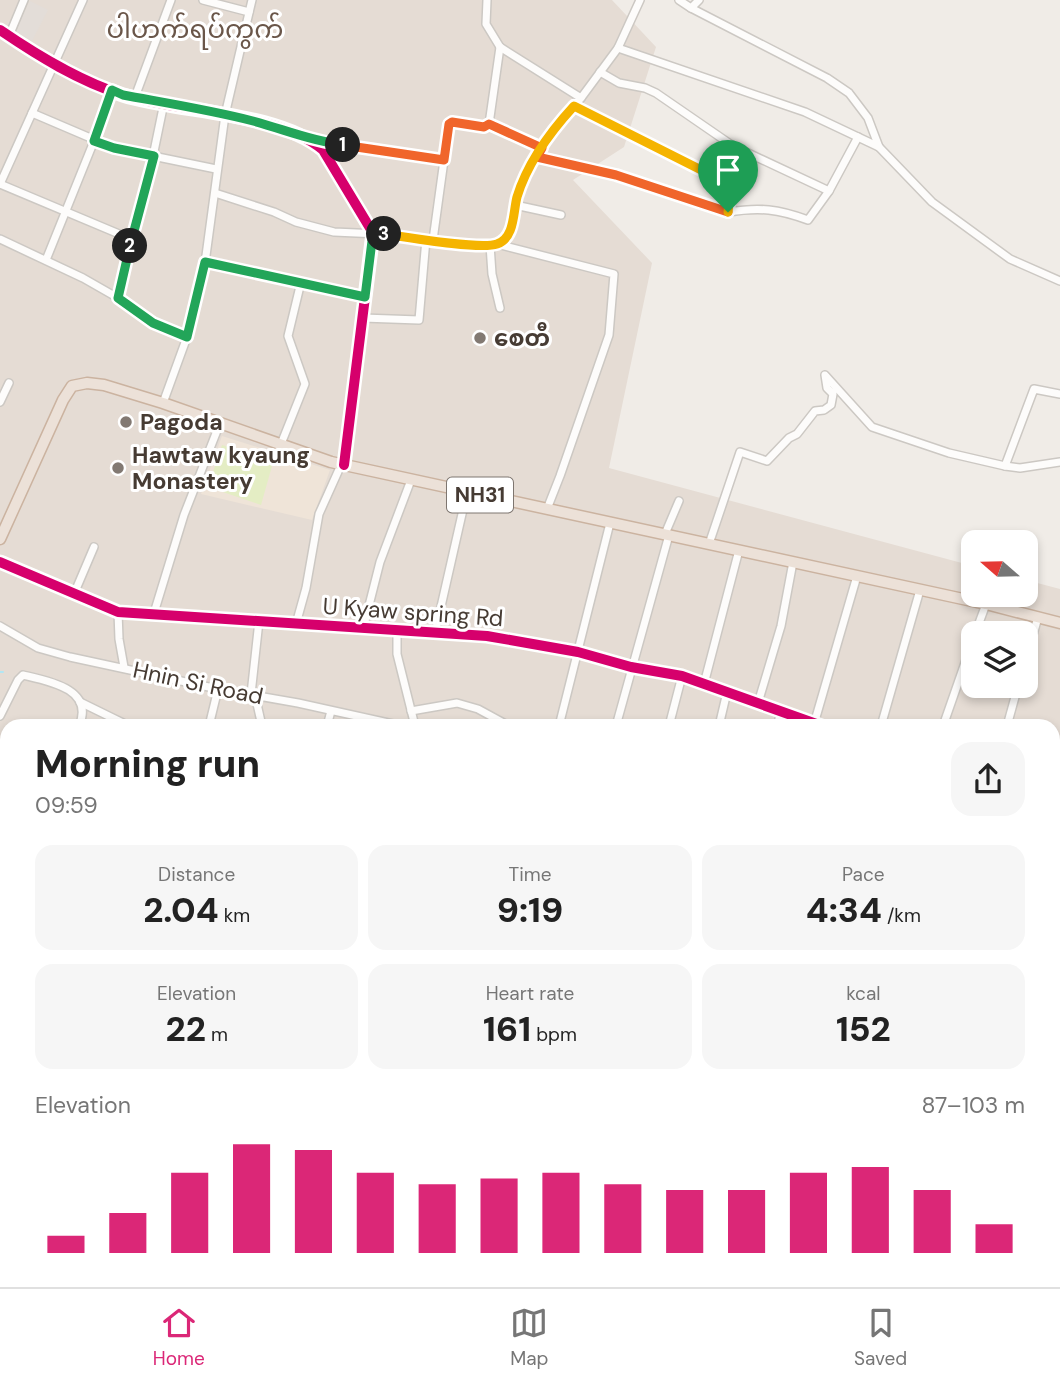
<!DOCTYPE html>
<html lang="en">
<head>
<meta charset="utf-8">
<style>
  :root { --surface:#fff; --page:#f6f6f6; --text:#222; --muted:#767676; --line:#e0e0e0; --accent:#db2777 }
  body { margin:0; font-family:"DM Sans","Noto Sans Myanmar",sans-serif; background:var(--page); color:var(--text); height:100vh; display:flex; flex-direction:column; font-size:26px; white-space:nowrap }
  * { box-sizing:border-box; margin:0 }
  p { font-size:23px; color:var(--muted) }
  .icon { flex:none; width:38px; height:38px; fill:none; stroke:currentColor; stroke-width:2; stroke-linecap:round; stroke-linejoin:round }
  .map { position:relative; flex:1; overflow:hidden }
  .drawer { position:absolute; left:0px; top:719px; width:1060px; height:569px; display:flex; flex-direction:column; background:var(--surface); border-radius:21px 21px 0 0; box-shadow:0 4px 10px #0003 }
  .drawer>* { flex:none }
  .needle { width:46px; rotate:290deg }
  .fabs { position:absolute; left:961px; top:530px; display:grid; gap:14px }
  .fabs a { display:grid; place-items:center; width:77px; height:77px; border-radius:14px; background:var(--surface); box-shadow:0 4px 10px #0003; font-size:35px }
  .pin { position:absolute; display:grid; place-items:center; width:60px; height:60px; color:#fff; margin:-72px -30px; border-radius:50% 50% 50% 0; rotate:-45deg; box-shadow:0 0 7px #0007 }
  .pin .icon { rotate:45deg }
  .km { position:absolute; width:35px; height:35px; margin:-18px; border-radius:50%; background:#222; color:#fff; font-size:19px; line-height:35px; text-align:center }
  .round { display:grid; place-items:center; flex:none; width:74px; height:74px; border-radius:21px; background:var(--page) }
  .overview { display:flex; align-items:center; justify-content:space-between; height:119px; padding:0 35px }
  h1 { font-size:38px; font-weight:800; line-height:52px }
  .figures { display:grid; grid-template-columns:repeat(3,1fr); gap:10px; height:119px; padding:7px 35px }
  .figures div { display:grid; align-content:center; border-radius:18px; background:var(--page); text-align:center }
  .figures b { font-size:35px; font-weight:800 }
  .figures small { font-size:19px; font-weight:400 }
  .figures p { font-size:19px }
  .chart { height:196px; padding:14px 35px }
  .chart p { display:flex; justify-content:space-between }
  .chart svg { width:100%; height:126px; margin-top:7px; stroke:var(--accent); stroke-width:6 }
  .tab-bar { display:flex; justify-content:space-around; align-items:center; height:98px; border-top:2px solid var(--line); background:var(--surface); font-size:19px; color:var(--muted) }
  .tab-bar a { display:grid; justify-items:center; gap:4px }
  .tab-bar .on { color:var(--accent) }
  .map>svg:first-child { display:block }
</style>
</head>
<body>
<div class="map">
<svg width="1060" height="1287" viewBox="0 0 1060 1287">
  <rect width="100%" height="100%" fill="#f0ece7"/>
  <path fill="#e5dcd4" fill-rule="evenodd" d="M0 0H612L656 47 624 147 573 180 652 263 609 468 973 566V595H1026V580L1060 589V1287H660L662 1281H1054V726H7V1183L0 1187ZM973 634H1026V686H973Z"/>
  <path fill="#e3ddd8" d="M30 1 48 10 32 41 15 31Z"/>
  <path fill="#efe4d8" d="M222 436 330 470 312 520 201 494Z"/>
  <path fill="#e4edc4" d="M222 445 274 459 261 505 208 487Z"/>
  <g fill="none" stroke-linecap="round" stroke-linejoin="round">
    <path stroke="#b2e6f3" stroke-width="2" d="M0 672H3"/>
    <g stroke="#ccc8c3" stroke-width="10">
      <g id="minor">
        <path d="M203 0 249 12"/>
        <path d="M487 0 486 24 500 47 581 98"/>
        <path d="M679 0 691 8 699 0"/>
        <path d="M691 8 827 78 849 93 868 118 879 147"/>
        <path d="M0 30C38 56 79 81 123 95 181 113 276 111 323 150L373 233 344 465"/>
        <path d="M9 36 24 0"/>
        <path d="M618 48 805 112 879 147 932 202 1010 259 1060 281"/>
        <path d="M600 72 619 83 645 88 656 93 733 146 829 191"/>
        <path d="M135 97 171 0"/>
        <path d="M574 106 731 185 728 212"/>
        <path d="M32 113 114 148 216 169"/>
        <path d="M489 124 500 47"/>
        <path d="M313 141 444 160"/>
        <path d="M537 157 616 175 728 212C760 207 778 209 808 220L829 191 858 137"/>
        <path d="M0 184 83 0"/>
        <path d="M0 184 131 239"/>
        <path d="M215 193 274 212 296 222 334 232 379 234 478 246 497 244 506 237 511 226 522 184 542 148 557 125 581 98 618 48 640 0"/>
        <path d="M515 205 561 215"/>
        <path d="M0 239 83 278 118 298 153 323 187 337"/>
        <path d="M433 240 449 124 452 122 484 127 489 124 542 148"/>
        <path d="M497 244 614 274 609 335 560 476 547 509"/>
        <path d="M490 245 492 274 500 308"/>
        <path d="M46 260 94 141 112 90"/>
        <path d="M205 263H217L365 297"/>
        <path d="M118 298 128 263 131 239 145 195 164 103"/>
        <path d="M363 318 419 320 426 239"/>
        <path d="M0 402 9 383"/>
        <path d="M163 403 187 337 205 263 225 115 252 0"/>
        <path d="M281 444 305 384 288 336 301 282"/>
        <path d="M1005 466 1034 389 1060 394"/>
        <path d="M665 534 679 501"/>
        <path d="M709 544 740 452 767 461 789 438 797 434 815 411 824 410 831 405 833 394 827 388 825 375 872 427 949 453 1005 466 1020 468 1060 462"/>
        <path d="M0 562 118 612 487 636 578 652 631 667 682 676 822 726"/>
        <path d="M74 594 94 547"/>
        <path d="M118 612 119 639 124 667"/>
        <path d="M154 613 184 515 220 423"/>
        <path d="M296 624 306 588 319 514 341 465"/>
        <path d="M0 626 38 648 70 657 218 689 298 703 402 726"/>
        <path d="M363 629 380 562 411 480"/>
        <path d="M397 631V654L415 726"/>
        <path d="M435 633 467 492"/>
        <path d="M975 634 986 604"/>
        <path d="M1026 660 1038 617"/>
        <path d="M704 684 739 550"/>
        <path d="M251 694 259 621"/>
        <path d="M255 695 262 726"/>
        <path d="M80 702 129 726"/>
        <path d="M758 703 781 626 793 562"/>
        <path d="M411 711 457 703 478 709 509 726"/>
        <path d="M0 716 18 680 23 675C49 681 95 689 79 726"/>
        <path d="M814 724 857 576"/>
        <path d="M209 726 218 689"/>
        <path d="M327 726 331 711"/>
        <path d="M559 726 610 523"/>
        <path d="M616 726 669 535"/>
        <path d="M669 726 682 676"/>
        <path d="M719 726 727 692"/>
        <path d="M777 726 781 712"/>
        <path d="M881 726 920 590"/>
        <path d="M943 726 973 640"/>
        <path d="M1007 726 1018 686"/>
        <path d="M0 773 7 777"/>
        <path d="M1054 798 1060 777"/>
        <path d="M1054 843 1060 848"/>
        <path d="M0 889 6 877"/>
        <path d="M1054 931 1060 921"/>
        <path d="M0 965 7 968"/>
        <path d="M1054 1031 1060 1026"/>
        <path d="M0 1043 7 1044"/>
        <path d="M1054 1074 1060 1077"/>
        <path d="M0 1089 7 1090"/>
        <path d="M0 1180 7 1175"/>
        <path d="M739 1281 752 1287"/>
        <path d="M781 1281 784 1287"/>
        <path d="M788 1281 796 1287"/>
        <path d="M142 1287 145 1281"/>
        <path d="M673 1287 675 1281"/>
        <path d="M730 1287 731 1281"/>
        <path d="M834 1287 836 1281"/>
        <path d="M880 1287 884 1281"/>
        <path d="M922 1287 926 1281"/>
      </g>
    </g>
    <g stroke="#cbb3a0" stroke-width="13">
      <path id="highway" d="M0 539 63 400 72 386 87 383 104 385 163 403 331 462 986 604 1060 623"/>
    </g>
    <use href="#minor" stroke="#fdfcfb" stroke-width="7"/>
    <use href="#highway" stroke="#ece1d8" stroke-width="10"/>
    <g stroke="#fff" stroke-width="15">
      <g id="cycleway">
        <path d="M0 30C38 56 79 81 123 95 181 113 276 111 323 150L373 233 344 465"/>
        <path d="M0 562 118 612 487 636 578 652 631 667 682 676 822 726"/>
      </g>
    </g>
    <use href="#cycleway" stroke="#d6006c" stroke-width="10"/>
  </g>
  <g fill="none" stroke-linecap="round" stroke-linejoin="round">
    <g stroke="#fff" stroke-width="14">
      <path id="split-1" d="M343 145 444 160 449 124 452 122 484 127 489 124 542 148 537 157 616 175 728 212"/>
    </g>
    <g stroke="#fff" stroke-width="14">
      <path id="split-2" d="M130 246 154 156 114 148 94 141 112 90 123 95C166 103 210 110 253 121 283 129 311 141 343 145"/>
    </g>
    <g stroke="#fff" stroke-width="14">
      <path id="split-3" d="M130 246 118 298 153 323 187 337 205 262 365 297 373 233 384 234"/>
    </g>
    <g stroke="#fff" stroke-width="14">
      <path id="split-4" d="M384 234C405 237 480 250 497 244 515 238 513 212 517 197 527 164 551 131 574 106L731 185 728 212"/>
    </g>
    <use href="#split-1" stroke="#f0652b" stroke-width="9"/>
    <use href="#split-2" stroke="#22a559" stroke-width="9"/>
    <use href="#split-3" stroke="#22a559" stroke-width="9"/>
    <use href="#split-4" stroke="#f5b400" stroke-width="9"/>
  </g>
  <g fill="#827972" stroke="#fff" stroke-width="2.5">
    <circle cx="480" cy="338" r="7"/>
    <circle cx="126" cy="422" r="7"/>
    <circle cx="118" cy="468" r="7"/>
  </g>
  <g text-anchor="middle" stroke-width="6" stroke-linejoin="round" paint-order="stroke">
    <rect fill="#fff" stroke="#7e7670" stroke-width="2" x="447" y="477.5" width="66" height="35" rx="5"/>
    <g font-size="21" font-weight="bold" fill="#463b33">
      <text x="480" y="502">NH31</text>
    </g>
    <g font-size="23" font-weight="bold" fill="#463b33" stroke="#fff" text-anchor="start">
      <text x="494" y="346">စေတီ</text>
      <text x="140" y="430">Pagoda</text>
      <text x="132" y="463">Hawtaw kyaung<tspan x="132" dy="26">Monastery</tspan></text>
    </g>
    <g font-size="23" fill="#463b33" stroke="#fff">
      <text transform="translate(413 612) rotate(4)" y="8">U Kyaw spring Rd</text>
      <text transform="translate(198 683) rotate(12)" y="8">Hnin Si Road</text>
    </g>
    <g font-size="26" fill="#6a5649" stroke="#fff">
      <text x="195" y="38">ပါဟက်ရပ်ကွက်</text>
    </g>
  </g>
</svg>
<div class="fabs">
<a><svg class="needle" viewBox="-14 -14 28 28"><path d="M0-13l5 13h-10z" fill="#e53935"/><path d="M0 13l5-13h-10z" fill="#767676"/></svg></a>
<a><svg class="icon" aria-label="layers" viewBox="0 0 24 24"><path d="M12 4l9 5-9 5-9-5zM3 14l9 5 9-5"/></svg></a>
</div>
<div class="pin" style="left:728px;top:212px;background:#1e9e55"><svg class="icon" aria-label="arrive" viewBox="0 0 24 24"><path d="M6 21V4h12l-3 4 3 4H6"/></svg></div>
<b class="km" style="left:343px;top:145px">1</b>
<b class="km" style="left:130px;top:246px">2</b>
<b class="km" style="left:384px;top:234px">3</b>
<section class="drawer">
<div class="overview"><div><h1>Morning run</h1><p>09:59</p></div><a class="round"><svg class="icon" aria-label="share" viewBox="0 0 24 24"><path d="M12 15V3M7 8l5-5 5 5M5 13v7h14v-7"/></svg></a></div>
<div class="figures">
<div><p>Distance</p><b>2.04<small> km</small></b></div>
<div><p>Time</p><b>9:19</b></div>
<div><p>Pace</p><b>4:34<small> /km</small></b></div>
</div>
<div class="figures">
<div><p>Elevation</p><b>22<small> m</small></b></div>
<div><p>Heart rate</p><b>161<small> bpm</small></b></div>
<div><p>kcal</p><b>152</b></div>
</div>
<div class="chart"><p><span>Elevation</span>87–103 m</p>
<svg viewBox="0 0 160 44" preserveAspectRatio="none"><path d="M5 44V38M15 44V30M25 44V16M35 44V6M45 44V8M55 44V16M65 44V20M75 44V18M85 44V16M95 44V20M105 44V22M115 44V22M125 44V16M135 44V14M145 44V22M155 44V34"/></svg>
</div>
</section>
</div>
<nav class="tab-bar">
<a class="on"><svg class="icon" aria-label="home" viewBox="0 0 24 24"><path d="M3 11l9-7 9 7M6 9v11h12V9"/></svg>Home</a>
<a><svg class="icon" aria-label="map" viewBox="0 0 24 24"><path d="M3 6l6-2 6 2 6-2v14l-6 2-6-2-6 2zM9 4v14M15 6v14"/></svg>Map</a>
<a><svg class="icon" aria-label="saved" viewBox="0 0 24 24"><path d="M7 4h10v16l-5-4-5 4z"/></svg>Saved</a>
</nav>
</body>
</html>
